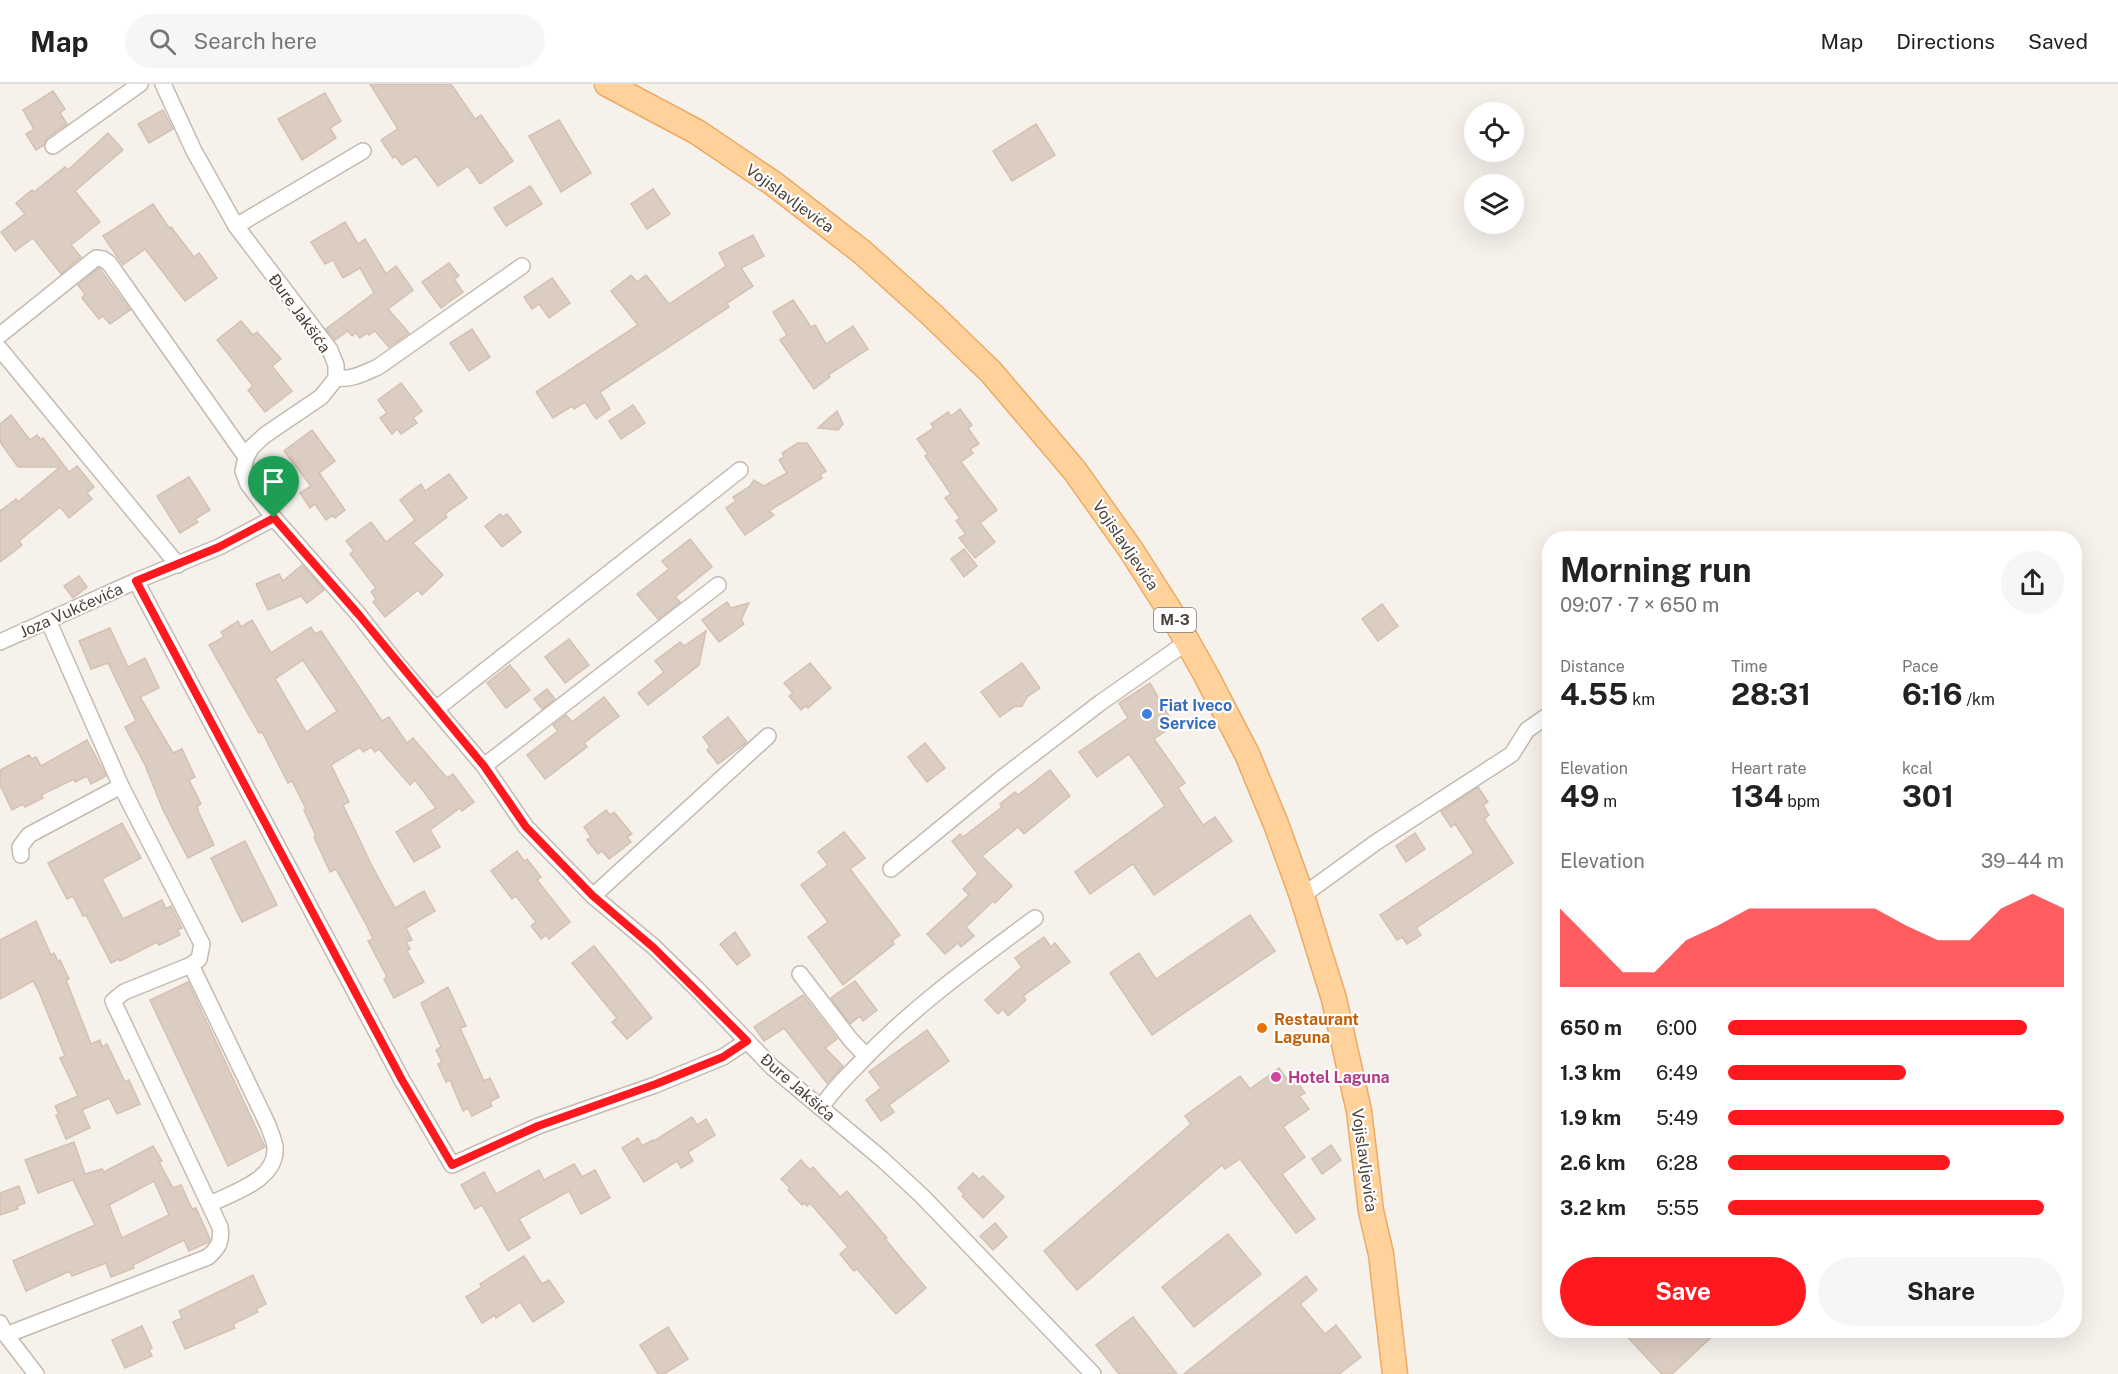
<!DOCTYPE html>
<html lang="en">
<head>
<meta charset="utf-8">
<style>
  :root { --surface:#fff; --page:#f6f6f6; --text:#222; --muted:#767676; --line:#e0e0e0; --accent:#ff191e }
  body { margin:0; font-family:"Public Sans",sans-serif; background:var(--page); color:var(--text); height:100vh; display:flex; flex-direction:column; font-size:22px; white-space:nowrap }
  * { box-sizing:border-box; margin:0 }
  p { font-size:20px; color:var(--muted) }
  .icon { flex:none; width:33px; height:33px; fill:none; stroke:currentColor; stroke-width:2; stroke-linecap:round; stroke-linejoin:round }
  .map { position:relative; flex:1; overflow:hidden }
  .drawer { position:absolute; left:1542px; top:447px; width:540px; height:807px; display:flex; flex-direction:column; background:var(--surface); border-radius:24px; box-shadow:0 6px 24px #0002 }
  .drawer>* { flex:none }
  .controls { position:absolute; left:1464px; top:18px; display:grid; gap:12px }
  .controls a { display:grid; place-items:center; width:60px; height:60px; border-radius:50%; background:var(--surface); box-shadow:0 6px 24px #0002; font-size:30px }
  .pin { position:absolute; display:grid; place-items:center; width:51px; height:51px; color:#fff; margin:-62px -26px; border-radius:50% 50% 50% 0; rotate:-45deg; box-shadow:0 0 6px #0007 }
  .pin .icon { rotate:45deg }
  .round { display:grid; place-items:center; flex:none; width:63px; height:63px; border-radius:32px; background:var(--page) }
  .overview { display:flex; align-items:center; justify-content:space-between; height:102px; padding:0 18px }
  h1 { font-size:33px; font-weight:700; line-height:45px }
  .figures { display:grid; grid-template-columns:repeat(3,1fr); gap:9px; height:102px; padding:6px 18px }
  .figures div { display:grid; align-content:center }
  .figures b { font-size:30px; font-weight:700 }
  .figures small { font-size:16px; font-weight:400 }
  .figures p { font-size:16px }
  .chart { height:168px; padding:12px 18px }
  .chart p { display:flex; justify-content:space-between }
  .chart svg { width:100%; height:108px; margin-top:6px; fill:var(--accent); opacity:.7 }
  .action { display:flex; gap:12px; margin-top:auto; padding:12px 18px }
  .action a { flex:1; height:69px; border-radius:36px; background:var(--accent); color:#fff; font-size:24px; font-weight:700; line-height:69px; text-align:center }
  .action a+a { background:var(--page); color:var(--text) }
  ul { padding:0 18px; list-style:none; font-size:20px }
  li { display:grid; grid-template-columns:96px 72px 1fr; align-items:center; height:45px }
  li i { height:15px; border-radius:8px; background:var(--accent) }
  header { display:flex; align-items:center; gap:36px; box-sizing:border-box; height:84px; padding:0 30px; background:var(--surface); border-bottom:2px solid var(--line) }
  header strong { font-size:28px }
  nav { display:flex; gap:33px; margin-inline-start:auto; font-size:21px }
  .search { width:420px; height:54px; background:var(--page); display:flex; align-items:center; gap:15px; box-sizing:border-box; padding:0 21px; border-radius:33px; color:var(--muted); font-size:22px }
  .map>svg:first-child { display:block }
</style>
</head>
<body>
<header>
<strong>Map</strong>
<div class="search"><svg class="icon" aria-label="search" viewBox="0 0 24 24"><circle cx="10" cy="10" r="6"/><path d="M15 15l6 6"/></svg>Search here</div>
<nav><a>Map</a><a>Directions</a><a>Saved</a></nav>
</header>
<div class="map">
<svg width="2118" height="1290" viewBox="0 0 2118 1290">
  <rect width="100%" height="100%" fill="#f6f1eb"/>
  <g fill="#dccdc2" stroke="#d4c1b2" stroke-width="1.5" fill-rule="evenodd">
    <path d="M370 0H451L475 35 481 31 513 77 480 100 468 82 438 102 416 72 402 81 395 72 393 74 381 56 398 45Z"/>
    <path d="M53 7 65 25 60 29 67 40 47 54 44 61 36 66 26 50 34 45 23 26Z"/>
    <path d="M325 9 341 37 330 44 336 54 302 76 278 35Z"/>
    <path d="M163 26 173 45 149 59 138 40Z"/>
    <path d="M559 36 591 89 561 108 529 52Z"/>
    <path d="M1036 40 1055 71 1012 97 993 67Z"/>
    <path d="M108 49 123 66 75 107 100 138 71 161 81 173 61 190 33 154 15 167 1 148 25 130 16 119 32 106 34 108 65 83 68 86Z"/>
    <path d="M530 102 542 120 506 142 494 124Z"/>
    <path d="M653 105 670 130 647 145 631 120Z"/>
    <path d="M153 120 169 144 171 143 194 173 199 169 217 194 185 217 145 165 123 181 103 152Z"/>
    <path d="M345 138 358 160 365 155 386 190 396 182 413 206 388 225 409 249 389 263 375 247 369 251 367 249 360 254 356 249 352 252 348 247 335 256 326 245 374 209 360 184 343 194 333 176 325 180 311 158Z"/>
    <path d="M753 151 764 172 741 184 753 202 727 219 729 223 600 308 610 325 596 335 585 318 574 325 572 322 553 334 536 308 638 241 611 207 631 191 637 198 646 191 669 220 726 182 719 169Z"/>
    <path d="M449 179 459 192 454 195 463 208 441 224 422 198Z"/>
    <path d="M99 184 130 226 110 240 103 232 99 235 82 214 85 210 78 201Z"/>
    <path d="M552 194 570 219 549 234 539 220 532 225 524 213Z"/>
    <path d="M793 216 811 243 815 241 826 260 853 242 868 265 828 291 830 293 814 305 780 256 787 251 773 228Z"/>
    <path d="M241 237 253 251 257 248 281 275 272 282 292 307 265 328 248 306 253 302 217 256Z"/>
    <path d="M472 245 490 273 469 287 450 259Z"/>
    <path d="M401 299 422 327 413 334 417 339 401 350 397 345 392 350 380 334 387 329 378 316Z"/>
    <path d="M633 321 645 339 621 355 609 337Z"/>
    <path d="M960 325 972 341 968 344 979 360 970 365 973 369 961 378 997 426 980 439 995 458 975 474 959 454 966 450 956 437 960 434 945 414 951 410 925 372 928 370 917 355 934 344 931 340 948 328 951 332Z"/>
    <path d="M837 327 843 340 838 346 818 344Z"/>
    <path d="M11 331 30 356 37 351 41 356 43 354 69 388 77 382 94 403 87 409 92 415 69 434 60 423 19 457 22 461 0 478V427L16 415 18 418 60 383H18L0 358V340Z"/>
    <path d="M312 346 335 377 319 389 345 426 335 434 333 431 326 436 315 420 310 424 300 409 311 402 284 367Z"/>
    <path d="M798 359H807L826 387 820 391 822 394 769 427 774 431 745 451 726 424 736 417 733 413 749 403 754 396 764 402 787 389 779 376 784 373 782 369Z"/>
    <path d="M449 390 467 414 445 430 447 433 413 459 443 491 422 511 418 506 385 533 373 518 376 515 371 508 376 504 350 470 354 467 346 457 371 438 386 458 415 436 400 416 421 400 425 407Z"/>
    <path d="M189 393 210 426 195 435 198 438 180 449 157 412Z"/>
    <path d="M500 430 502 433 507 430 521 448 502 463 485 442Z"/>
    <path d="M690 455 712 483 675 513 680 518 658 535 637 510 669 485 662 477Z"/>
    <path d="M964 465 977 482 964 493 951 475Z"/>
    <path d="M302 481 324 506 307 519 301 512 268 526 256 500 279 490 283 497Z"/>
    <path d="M79 492 87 503 73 514 64 502Z"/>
    <path d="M727 518 731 524 749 519 741 536 744 540 719 558 702 536Z"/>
    <path d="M1382 520 1398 542 1378 557 1362 535Z"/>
    <path d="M252 536 271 569 311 543 315 550 321 547 382 637 389 633 407 659 413 654 447 694 453 690 474 718 462 727 460 724 430 746 440 763 414 778 396 748 436 724 415 696 410 701 379 665 375 668 371 663 363 668 360 663 331 681 349 718 343 721 372 782 395 824 424 807 435 827 406 844 412 856 406 858 410 865 407 867 424 898 394 914 384 895 387 893 368 857 373 855 367 842 336 785 330 788 314 753 316 752 304 726 306 725 292 697 288 699 262 648 259 649 209 561 224 553 221 548 238 537 241 543ZM303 576 337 627 306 648 275 595Z"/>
    <path d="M110 544 128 583 145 574 159 604 140 613 173 669 182 665 195 693 189 696 201 720 197 722 199 729 214 761 188 774 163 726 145 681 125 643 136 637 108 579 91 585 79 557Z"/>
    <path d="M706 547 699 581 648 621 638 609 664 588 655 577 680 558 684 562Z"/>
    <path d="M569 555 589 581 565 599 545 573Z"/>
    <path d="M810 579 831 604 808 624 806 622 801 626 789 612 793 609 784 599Z"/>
    <path d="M1022 579 1040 604 1027 613 1022 622 1014 623 1000 633 981 608Z"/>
    <path d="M510 581 530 606 506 624 487 599Z"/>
    <path d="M1150 599 1174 641 1154 655 1185 699 1178 704 1203 741 1215 733 1232 757 1154 811 1133 780 1090 810 1075 788 1165 722 1129 670 1097 693 1079 668 1128 634 1119 619Z"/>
    <path d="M547 605 555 615 542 625 534 615Z"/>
    <path d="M604 613 619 632 584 659 587 663 545 695 527 671 558 647 553 641 566 631 572 638Z"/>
    <path d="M728 633 747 658 718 680 707 666 710 663 703 653Z"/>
    <path d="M87 656 106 692 91 700 87 692 75 698 74 695 41 711 43 714 25 723 23 720 12 726 0 701V686L29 671 32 675 36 673 41 682Z"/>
    <path d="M925 659 945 684 927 698 908 673Z"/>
    <path d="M1050 686 1070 712 1024 750 1018 743 982 772 1012 802 995 819 993 817 966 843 974 852 961 863 958 859 945 870 927 850 969 811 963 805 978 790 952 757 960 750 963 753 1002 723 1000 720 1015 708 1018 711Z"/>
    <path d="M1478 703 1488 718 1483 721 1489 731 1484 735 1513 779 1416 844 1421 851 1407 860 1402 853 1397 856 1380 831 1474 769 1455 740 1451 743 1441 728Z"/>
    <path d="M606 726 610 731 614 728 632 750 627 753 631 758 609 775 602 767 598 770 587 756 591 753 584 743Z"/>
    <path d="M122 739 141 774 102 795 123 835 162 816 166 825 171 822 182 844 177 846 180 851 159 861 157 858 120 877 119 875 111 879 86 831 83 832 73 812 67 815 48 779Z"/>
    <path d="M844 748 865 774 850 785 900 851 892 857 894 860 843 901 808 853 828 838 801 801 828 781 818 768Z"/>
    <path d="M1415 749 1425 765 1406 778 1396 762Z"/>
    <path d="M245 757 277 821 242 838 211 774Z"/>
    <path d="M517 767 524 777 527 775 541 793 537 796 570 838 549 855 546 851 541 855 531 842 536 838 516 812 512 815 491 787Z"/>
    <path d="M1250 831 1275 867 1152 951 1110 889 1139 869 1156 895Z"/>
    <path d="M36 837 51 871 54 869 58 877 60 876 69 895 66 896 91 960 100 956 102 963 107 960 125 998 129 996 140 1020 117 1030 109 1014 82 1026 90 1044 66 1055 56 1031 59 1030 55 1022 78 1012 60 974 65 972 39 908 33 897 0 915V856Z"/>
    <path d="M735 848 750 871 737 881 720 860Z"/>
    <path d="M1044 853 1051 863 1055 859 1070 878 1023 912 1026 916 1008 932 1003 925 998 930 985 916 1022 883 1015 874Z"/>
    <path d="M594 862 652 934 627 955 612 938 617 934 572 879Z"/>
    <path d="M855 897 877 926 863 937 860 932 850 940 831 914Z"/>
    <path d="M188 898 265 1063 228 1082 150 916Z"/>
    <path d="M448 903 466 942 460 944 484 997 490 994 499 1013 490 1018 492 1022 472 1032 468 1024 463 1027 450 996 446 998 438 980 442 978 436 966 441 963 421 919Z"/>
    <path d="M803 911 837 955 825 964 843 982 827 999 784 944 764 957 754 943Z"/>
    <path d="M927 946 949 977 889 1021 894 1028 881 1037 866 1016 881 1004 869 988Z"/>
    <path d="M1279 984 1288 997 1294 994 1305 1009 1299 1012 1309 1025 1283 1043 1305 1073 1282 1090 1315 1135 1296 1149 1240 1075 1225 1085 1222 1081 1077 1206 1044 1167 1191 1040 1185 1032 1240 992 1250 1005Z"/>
    <path d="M692 1033 697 1041 706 1035 715 1051 688 1068 693 1077 681 1084 677 1077 644 1098 622 1064 638 1054 642 1062 653 1056 654 1057Z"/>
    <path d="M74 1058 85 1090 102 1085 104 1088 153 1062 162 1077 159 1078 173 1104 181 1101 192 1125 196 1124 210 1155 209 1158 189 1167 184 1156 133 1181 134 1184 111 1193 106 1179 72 1192 70 1187 26 1207 13 1177 95 1141 73 1096 75 1095 38 1109 25 1076ZM154 1097 169 1131 122 1154 109 1121Z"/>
    <path d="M1331 1061 1341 1076 1322 1090 1312 1075Z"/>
    <path d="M801 1076 810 1086 813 1083 840 1113 847 1107 887 1154 885 1155 926 1204 896 1230 857 1185 854 1187 840 1170 848 1163 810 1119 807 1122 804 1119 802 1121 788 1106 790 1104 781 1095Z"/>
    <path d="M574 1080 582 1093 595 1086 610 1114 581 1130 569 1107 519 1135 530 1154 508 1167 482 1121 475 1125 461 1101 484 1088 496 1110 539 1086 544 1096Z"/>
    <path d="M973 1089 979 1095 983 1092 1004 1113 983 1134 962 1112 964 1110 958 1104Z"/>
    <path d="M19 1102 25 1119 17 1122 18 1125 0 1131V1109Z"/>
    <path d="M995 1139 1007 1153 993 1166 980 1152Z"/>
    <path d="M1228 1150 1261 1190 1194 1243 1162 1203Z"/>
    <path d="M524 1172 542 1200 549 1196 564 1218 533 1238 520 1218 496 1234 495 1231 482 1239 466 1213 482 1203 480 1200Z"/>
    <path d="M253 1191 266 1220 256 1225 258 1228 233 1240 235 1244 185 1265 173 1238 182 1234 179 1227Z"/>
    <path d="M1306 1192 1317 1206 1300 1220 1325 1250 1336 1241 1361 1273 1339 1290H1184Z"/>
    <path d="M1133 1233 1177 1290H1119L1096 1261Z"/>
    <path d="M142 1242 152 1264 149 1266 152 1272 125 1284 112 1256Z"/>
    <path d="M668 1243 688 1275 664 1290H658L640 1261Z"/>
    <path d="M1621 1246H1719L1672 1290H1662Z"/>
  </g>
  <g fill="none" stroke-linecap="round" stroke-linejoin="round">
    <g stroke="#c5baaf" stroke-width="18">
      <g id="minor">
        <path d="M163 0 194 67 236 142 330 266 336 281V294L330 302 321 313 265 351 252 363 246 373 243 387 248 400 274 434 359 531 395 577 484 682 526 743 593 812 654 863 696 904 772 983 882 1075 922 1112 1093 1290"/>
        <path d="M53 62 140 0"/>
        <path d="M236 142 363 67"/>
        <path d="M0 251 96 174 103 175 109 179 246 373"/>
        <path d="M0 265 178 481"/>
        <path d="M336 294C352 296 364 289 378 283L522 182"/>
        <path d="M136 497 402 996 452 1081 538 1042 655 1001 723 973 747 957"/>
        <path d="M0 558 136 497 219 463 274 434"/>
        <path d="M436 625 740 386"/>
        <path d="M484 682 718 501"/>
        <path d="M21 771 20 763 29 751 121 702"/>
        <path d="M891 785 1002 694 1100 619 1187 558"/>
        <path d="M593 812 768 652"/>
        <path d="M1302 812 1375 759 1512 670 1527 646 1550 630"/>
        <path d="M191 881 268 1041C270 1048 275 1057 275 1064 277 1096 232 1109 210 1120"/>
        <path d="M800 890 850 955 866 972"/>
        <path d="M821 1024C831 1008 844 995 857 982 911 924 972 881 1035 834"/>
        <path d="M0 1239 6 1251 36 1290"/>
        <path d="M6 1251 208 1173C219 1163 222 1158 220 1143L113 917 124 908 191 881 199 875 202 860 121 702 48 536"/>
      </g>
    </g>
    <g stroke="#ebab64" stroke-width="27">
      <path id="primary" d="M607 0 697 48 774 100 862 168 931 230 991 288 1075 387 1131 466 1170 527 1206 591 1247 670 1276 740 1302 812 1334 915 1359 1027 1371 1127 1381 1170 1395 1290"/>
    </g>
    <use href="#minor" stroke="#fff" stroke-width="15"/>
    <use href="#primary" stroke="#ffd19b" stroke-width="24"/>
  </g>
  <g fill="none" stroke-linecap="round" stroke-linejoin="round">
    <g stroke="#fff" stroke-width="12">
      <path id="route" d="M274 434 359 531 484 682 526 743 593 812 654 864 747 957 723 973 656 1000 538 1042 452 1081 402 996 136 497 219 463Z"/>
    </g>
    <use href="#route" stroke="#ff191e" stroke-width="8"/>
  </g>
  <circle fill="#3f7fe0" stroke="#fff" stroke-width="2" cx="1147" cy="630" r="6"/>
  <circle fill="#e8710a" stroke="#fff" stroke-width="2" cx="1262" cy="944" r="6"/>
  <circle fill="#d1479c" stroke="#fff" stroke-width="2" cx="1276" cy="993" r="6"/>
  <g text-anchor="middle" stroke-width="4.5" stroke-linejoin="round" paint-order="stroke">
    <rect fill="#fff" stroke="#817974" stroke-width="1.5" x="1154" y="524" width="42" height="24" rx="4.5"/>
    <g font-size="15" font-weight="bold" fill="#4b4038">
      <text x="1175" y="541">M-3</text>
    </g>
    <g font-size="16" fill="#4b4038" stroke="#fff">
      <text transform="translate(790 114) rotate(36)" y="6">Vojislavljevića</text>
      <text transform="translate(300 229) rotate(54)" y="6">Đure Jakšića</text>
      <text transform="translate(1126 461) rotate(56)" y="6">Vojislavljevića</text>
      <text transform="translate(71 526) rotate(-24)" y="6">Joza Vukčevića</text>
      <text transform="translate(798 1003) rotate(41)" y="6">Đure Jakšića</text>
      <text transform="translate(1365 1076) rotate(82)" y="6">Vojislavljevića</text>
    </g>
    <g font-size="16" font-weight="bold" fill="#366cbe" stroke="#fff" text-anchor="start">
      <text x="1159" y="627">Fiat Iveco<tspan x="1159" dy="18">Service</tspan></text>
    </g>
    <g font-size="16" font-weight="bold" fill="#c56008" stroke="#fff" text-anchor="start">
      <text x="1274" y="941">Restaurant<tspan x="1274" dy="18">Laguna</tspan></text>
    </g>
    <g font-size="16" font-weight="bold" fill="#b23c85" stroke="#fff" text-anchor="start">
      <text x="1288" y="999">Hotel Laguna</text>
    </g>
  </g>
</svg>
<div class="controls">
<a><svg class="icon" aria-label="locate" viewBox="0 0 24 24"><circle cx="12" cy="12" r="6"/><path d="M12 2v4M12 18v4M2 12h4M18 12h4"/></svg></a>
<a><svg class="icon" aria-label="layers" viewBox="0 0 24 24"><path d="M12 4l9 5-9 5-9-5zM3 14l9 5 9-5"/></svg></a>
</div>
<div class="pin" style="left:274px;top:434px;background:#1e9e55"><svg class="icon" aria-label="arrive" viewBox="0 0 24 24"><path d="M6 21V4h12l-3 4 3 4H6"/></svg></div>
<section class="drawer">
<div class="overview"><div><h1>Morning run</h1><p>09:07 · 7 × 650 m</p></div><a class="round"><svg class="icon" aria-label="share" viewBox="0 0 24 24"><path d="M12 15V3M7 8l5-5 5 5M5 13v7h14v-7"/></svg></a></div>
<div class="figures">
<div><p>Distance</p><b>4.55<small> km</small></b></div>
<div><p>Time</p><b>28:31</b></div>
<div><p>Pace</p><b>6:16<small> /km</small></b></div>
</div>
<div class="figures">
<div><p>Elevation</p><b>49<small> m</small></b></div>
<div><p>Heart rate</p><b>134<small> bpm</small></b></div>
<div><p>kcal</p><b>301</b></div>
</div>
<div class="chart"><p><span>Elevation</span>39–44 m</p>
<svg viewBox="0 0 160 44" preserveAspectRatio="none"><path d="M0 44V12L10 25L20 38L30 38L40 25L50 19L60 12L70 12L80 12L90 12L100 12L110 19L120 25L130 25L140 12L150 6L160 12V44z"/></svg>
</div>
<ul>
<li><b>650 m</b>6:00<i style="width:89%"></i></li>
<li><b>1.3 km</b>6:49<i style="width:53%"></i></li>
<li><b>1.9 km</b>5:49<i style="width:100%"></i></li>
<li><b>2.6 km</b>6:28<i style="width:66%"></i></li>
<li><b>3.2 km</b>5:55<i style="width:94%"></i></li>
</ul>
<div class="action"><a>Save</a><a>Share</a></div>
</section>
</div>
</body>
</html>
